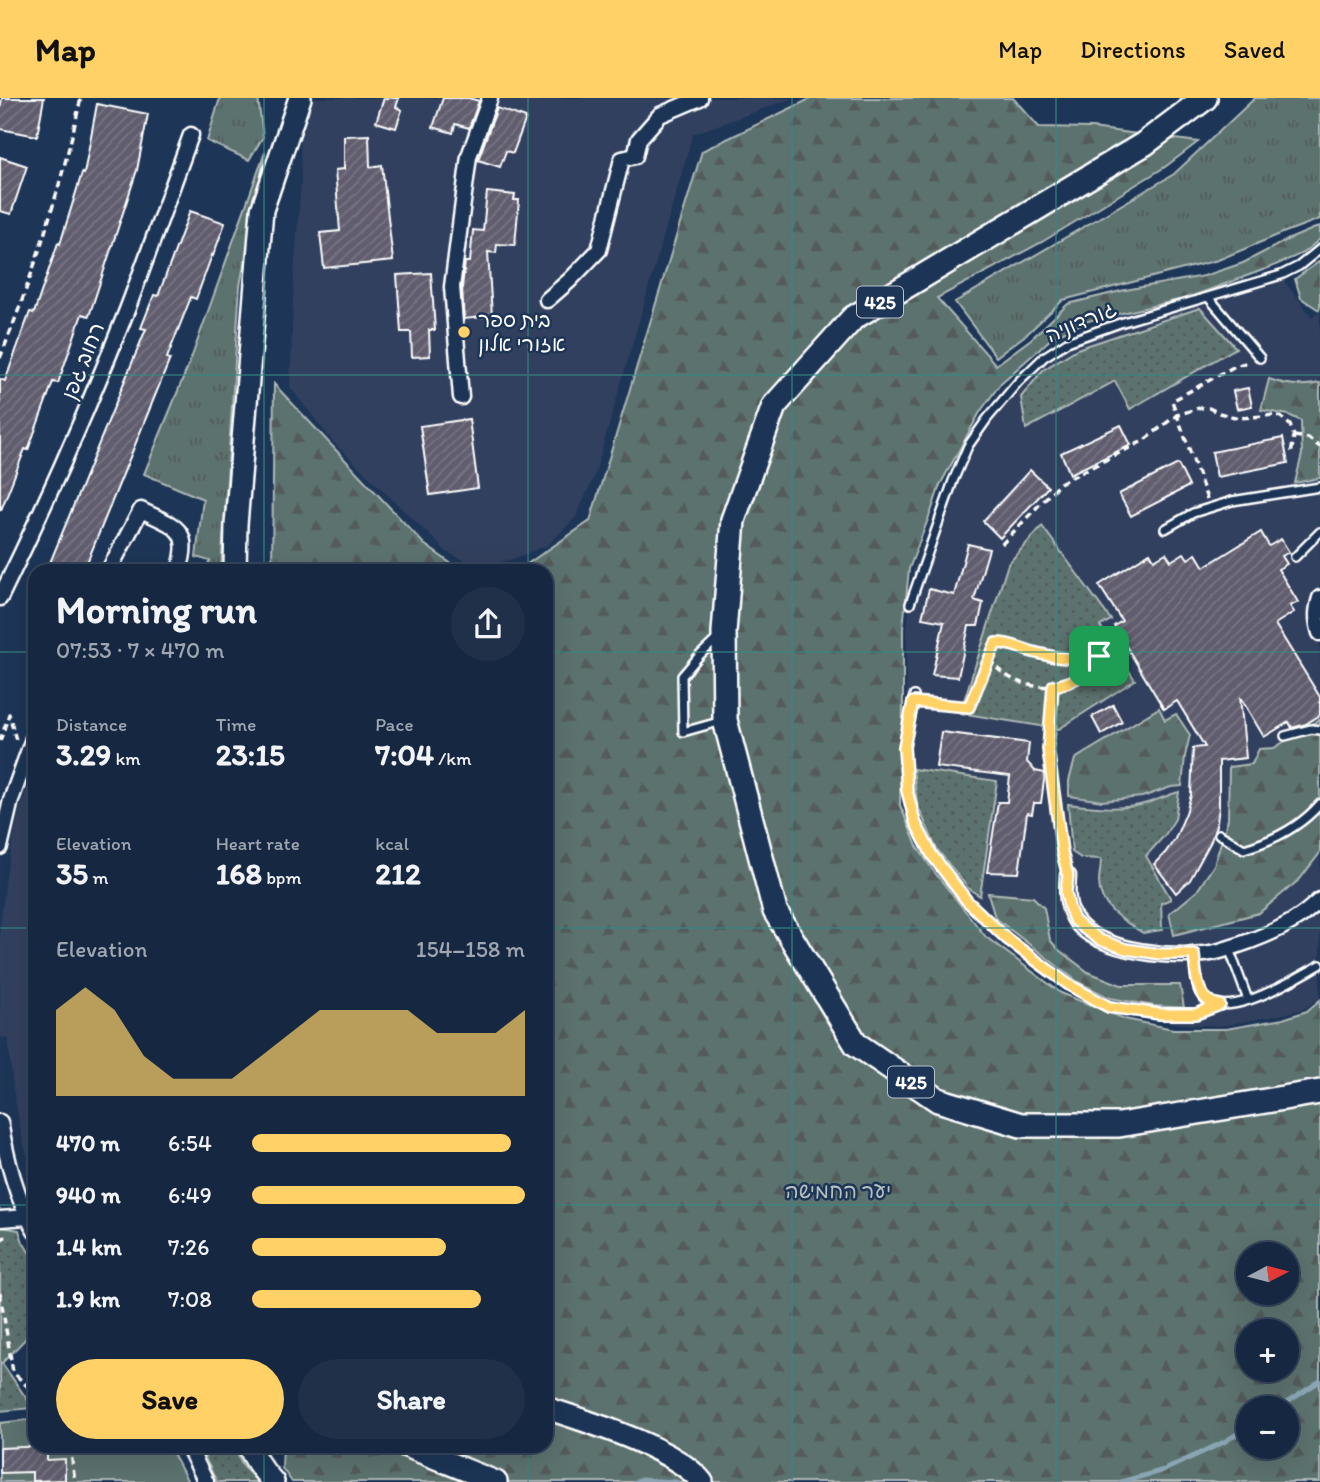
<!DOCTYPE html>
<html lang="en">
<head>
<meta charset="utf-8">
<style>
  :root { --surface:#162841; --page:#1f3048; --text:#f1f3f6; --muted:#9ea6b1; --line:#35445a; --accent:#ffd166 }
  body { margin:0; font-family:Itim,"Playpen Sans Hebrew",sans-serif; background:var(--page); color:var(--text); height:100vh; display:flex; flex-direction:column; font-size:26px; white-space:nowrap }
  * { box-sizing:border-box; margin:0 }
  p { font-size:23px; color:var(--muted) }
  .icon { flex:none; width:38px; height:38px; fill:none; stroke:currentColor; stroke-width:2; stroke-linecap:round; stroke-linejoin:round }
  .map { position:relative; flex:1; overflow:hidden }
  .panel { position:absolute; left:28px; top:466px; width:525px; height:889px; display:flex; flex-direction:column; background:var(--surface); border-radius:21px; box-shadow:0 7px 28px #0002,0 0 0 2px var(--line) }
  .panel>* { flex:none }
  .needle { width:46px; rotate:83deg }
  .fabs { position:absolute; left:1236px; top:1144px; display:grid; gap:14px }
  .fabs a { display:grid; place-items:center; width:63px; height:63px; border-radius:50%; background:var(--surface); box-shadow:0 7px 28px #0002,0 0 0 2px var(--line); font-size:35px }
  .pin { position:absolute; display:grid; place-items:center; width:60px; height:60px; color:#fff; margin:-30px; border-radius:14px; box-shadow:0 4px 10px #0006 }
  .round { display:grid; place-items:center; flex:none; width:74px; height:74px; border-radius:37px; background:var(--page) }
  .headline { display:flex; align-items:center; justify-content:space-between; height:119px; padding:0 28px }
  h1 { font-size:38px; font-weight:800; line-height:52px }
  .metrics { display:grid; grid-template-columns:repeat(3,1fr); gap:10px; height:119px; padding:7px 28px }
  .metrics div { display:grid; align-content:center }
  .metrics b { font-size:30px; font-weight:800 }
  .metrics small { font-size:19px; font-weight:400 }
  .metrics p { font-size:19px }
  .chart { height:196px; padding:14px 28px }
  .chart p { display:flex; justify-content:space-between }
  .chart svg { width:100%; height:126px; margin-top:7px; fill:var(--accent); opacity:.7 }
  .button { display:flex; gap:14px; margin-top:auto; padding:14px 28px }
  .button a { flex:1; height:80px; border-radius:42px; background:var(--accent); color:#111; font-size:28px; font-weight:800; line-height:80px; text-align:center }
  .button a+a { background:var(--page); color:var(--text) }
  ul { padding:0 28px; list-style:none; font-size:23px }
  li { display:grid; grid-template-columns:112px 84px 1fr; align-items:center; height:52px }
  li i { height:18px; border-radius:9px; background:var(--accent) }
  header { display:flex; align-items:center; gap:42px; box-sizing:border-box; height:98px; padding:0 35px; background:var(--accent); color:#111 }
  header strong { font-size:33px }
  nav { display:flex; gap:38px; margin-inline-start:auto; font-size:24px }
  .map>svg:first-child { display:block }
</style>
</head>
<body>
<header>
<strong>Map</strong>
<nav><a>Map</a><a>Directions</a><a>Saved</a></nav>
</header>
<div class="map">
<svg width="1320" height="1384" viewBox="0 0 1320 1384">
  <defs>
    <pattern id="grass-tufts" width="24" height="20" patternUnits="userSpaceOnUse" patternTransform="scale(1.75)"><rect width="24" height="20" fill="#5b726e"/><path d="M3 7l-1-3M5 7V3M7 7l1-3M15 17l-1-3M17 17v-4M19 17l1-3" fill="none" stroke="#525b5a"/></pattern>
    <pattern id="forest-firs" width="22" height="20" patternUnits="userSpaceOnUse" patternTransform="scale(1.75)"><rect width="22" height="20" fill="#5b726e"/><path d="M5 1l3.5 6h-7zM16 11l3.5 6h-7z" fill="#525b5a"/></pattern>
    <pattern id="park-dots" width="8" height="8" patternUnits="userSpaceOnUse" patternTransform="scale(1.75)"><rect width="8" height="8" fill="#5b726e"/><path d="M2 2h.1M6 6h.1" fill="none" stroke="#525b5a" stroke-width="1.8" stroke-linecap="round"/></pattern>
    <pattern id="building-hatch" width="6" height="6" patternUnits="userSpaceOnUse" patternTransform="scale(1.75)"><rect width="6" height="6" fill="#615d6e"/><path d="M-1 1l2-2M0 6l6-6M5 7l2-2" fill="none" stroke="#797584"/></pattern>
  </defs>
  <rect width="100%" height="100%" fill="#1d3557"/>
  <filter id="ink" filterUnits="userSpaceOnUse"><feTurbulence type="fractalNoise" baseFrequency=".0143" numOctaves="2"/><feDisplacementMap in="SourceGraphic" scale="14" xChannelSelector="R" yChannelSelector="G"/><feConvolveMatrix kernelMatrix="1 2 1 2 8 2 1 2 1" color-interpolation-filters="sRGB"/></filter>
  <g filter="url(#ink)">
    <g fill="#31415e">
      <path d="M313 0H793L693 36 594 379 576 419 548 447 513 461 478 469 447 454 334 345 290 289 294 178 301 83 300 40Z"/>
      <path d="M1277 174 1312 219 1320 212V899L1306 910 1284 916 1221 928 1180 926 1128 916 1060 890 988 839 922 755 905 705 907 534 913 471 948 381 1003 289 1064 241 1117 221Z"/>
      <path d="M35 664V1084L22 1040 13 991 8 940 0 939V830L6 778 18 718Z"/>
    </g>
    <g fill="url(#grass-tufts)" stroke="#adb8b6" stroke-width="2">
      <path d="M220 0H258L263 39 249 62 207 43Z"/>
      <path d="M1255 0H1320V121L1285 134 1218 162 1063 202 1027 236 996 259 955 204 1174 76Z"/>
      <path d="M265 54 240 188 221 472H205L210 463 196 459 203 401 144 376 191 261Z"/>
    </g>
    <g fill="url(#forest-firs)" stroke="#adb8b6" stroke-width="2" fill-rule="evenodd">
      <path d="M812 0H1013L1039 29 1092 30 1198 44 1165 69 1042 144 937 200 996 267 1031 241 1068 206 1125 192 1204 178 1243 165 1287 142 1320 128V141L1303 155 1271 169 1187 200 1088 223 1054 238 1001 285 980 314 940 387 932 411 909 471 903 530V609L900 707 917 748 932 771 986 839 1061 895 1125 921 1173 931H1226L1283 921 1307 913 1320 902V1384H292L282 1370 283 1348H546V472H500L524 468 590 423 702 53ZM1248 1157H1286V1195H1248ZM1248 1234H1286V1272H1248ZM1248 1311H1286V1349H1248Z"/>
      <path d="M1320 163V209L1319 212 1301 200 1295 181Z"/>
      <path d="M1269 281C1285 287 1303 289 1320 285V380L1295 385 1302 356 1301 323 1289 317 1261 312Z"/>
      <path d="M274 286 424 446 460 472H272Z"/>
      <path d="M1159 610 1165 622 1176 616 1190 637 1185 658 1182 688 1171 689 1142 699 1102 703 1069 698V683L1075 661Z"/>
      <path d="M1320 621V753L1319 756 1300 781 1259 815 1174 837 1169 815 1179 808 1197 793 1214 767 1228 721 1229 669 1252 666 1259 651 1274 650Z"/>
      <path d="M988 795 1033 799 1044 810 1050 842 1059 852 1088 874 1121 887H1180L1184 910 1154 908 1110 900 1078 884 995 820Z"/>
    </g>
    <g fill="url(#park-dots)" stroke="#adb8b6" stroke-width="2">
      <path d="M1200 210 1236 250 1130 311 1115 283 1026 331 1021 299 1043 272 1077 251Z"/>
      <path d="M1042 428 1111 522 1100 528 1135 582 1059 631 960 615 1008 466Z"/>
      <path d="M913 671 997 683 980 798 968 790 936 750 917 706Z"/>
      <path d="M1179 694 1175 721 1165 737 1146 758 1171 801 1161 805 1162 832 1143 835C1124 823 1099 810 1099 784 1099 777 1101 769 1101 761L1081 760 1072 754 1068 706C1092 709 1124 713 1147 705 1158 702 1167 697 1179 694Z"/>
      <path d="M0 1129 19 1132 23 1144 35 1164V1231L2 1265 33 1310 0 1313Z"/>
      <path d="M199 1348H236C238 1363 247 1375 259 1384H217Z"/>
    </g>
    <path fill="#5b726e" stroke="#adb8b6" stroke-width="2" d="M35 1321V1348H169L188 1384H0V1325Z"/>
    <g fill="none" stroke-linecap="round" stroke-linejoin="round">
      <g stroke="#8ba5b4" stroke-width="5">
        <path d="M1277 1311 1320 1283"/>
        <path d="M635 1384 640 1382 676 1384"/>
        <path d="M1121 1384 1164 1372 1224 1344 1248 1329"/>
      </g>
    </g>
    <g fill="url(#building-hatch)" stroke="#fff" stroke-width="2">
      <path d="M2 0H44L37 38 0 31V12Z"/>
      <path d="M384 0H399L396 9 402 12 396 30 376 24Z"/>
      <path d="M443 0H469L479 3 469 30 455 26 453 35 433 29Z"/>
      <path d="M97 6 148 16 137 72 89 218 82 216 58 285 53 284 28 352 25 351 1 412H0V281L5 283 30 214 34 215 58 145 60 146 82 75 84 76Z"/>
      <path d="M497 10 526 20 513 55 506 53 500 69 478 62Z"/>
      <path d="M369 37 370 69 382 67 393 163 324 170 320 135 340 133 335 72 344 71V38Z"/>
      <path d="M0 59 27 68 11 116 0 113Z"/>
      <path d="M487 94 515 97 514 102H519L515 147 497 146 496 155 488 154 492 218 464 221 462 189 465 164H470L473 132 483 133Z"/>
      <path d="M190 113 225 125 213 158 212 157 196 201 191 199 167 260 170 261 84 472H47L146 231 141 230 154 197 158 198Z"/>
      <path d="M431 175 435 232H429L430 258 412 259 411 234H401L397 177Z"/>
      <path d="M1248 290 1252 308 1237 311 1233 293Z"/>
      <path d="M469 321 478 390 430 397 420 328Z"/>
      <path d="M1121 327 1131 347 1070 376 1061 355Z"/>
      <path d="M1283 340 1288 365 1217 379 1212 354Z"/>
      <path d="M1178 366 1189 388 1131 418 1119 396Z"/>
      <path d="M1030 372 1048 389 1000 440 983 423Z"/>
      <path d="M1261 434 1269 448 1281 441 1289 454 1282 458 1287 466 1278 471 1298 504 1290 508 1294 514 1275 526 1320 599V617L1306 626 1292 630 1289 624 1264 639 1240 599 1246 660 1219 663V709L1217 724 1211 743 1190 782 1176 795 1154 766 1165 755 1175 741 1186 715 1191 697 1193 650 1205 649 1177 603 1164 611 1114 528 1122 523 1099 487 1150 455 1154 462 1166 455 1171 463 1184 455 1188 461 1196 456 1204 469Z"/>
      <path d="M968 446 989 451 974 502 983 505 978 528H969L958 579 932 577 944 524 922 520 929 491 954 497Z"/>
      <path d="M1113 607 1122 624 1101 636 1092 619Z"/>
      <path d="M941 634 1029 645 1027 664 1035 673 1045 675 1041 705H1034L1032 716 1027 715 1019 775 987 774 998 704H1007L1010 678 936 669Z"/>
      <path d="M47 1348V1362L65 1361V1382L32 1383V1374L0 1375V1350Z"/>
    </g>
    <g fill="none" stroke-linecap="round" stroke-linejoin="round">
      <g stroke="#fff" stroke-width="12">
        <g id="lane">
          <path d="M1209 200 1260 260"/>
          <path d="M1165 431 1193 415 1232 403 1320 389"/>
          <path d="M1295 459 1320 434"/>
          <path d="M910 506 953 383 968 348 987 321 1018 284 1044 259 1067 244 1120 225 1281 177 1299 168 1320 151"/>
          <path d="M719 539 699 558 682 578 683 634 722 623"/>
          <path d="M914 598 904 649 907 692 915 724 932 757 967 803 1007 841 1069 887 1109 909 1160 916H1196L1219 907"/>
          <path d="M1285 638 1311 631 1320 632"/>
          <path d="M1219 736 1244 751C1272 743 1300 729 1320 706"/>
          <path d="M1229 850 1248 902"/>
          <path d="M1194 856C1196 868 1194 884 1200 895 1220 929 1296 880 1320 867"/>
        </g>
      </g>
      <g stroke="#fff" stroke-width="19">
        <g id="street">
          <path d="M547 202 570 182 599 152 622 61 635 58 639 41 660 17 700 0"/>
          <path d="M461 299 452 189 469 58 490 0"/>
          <path d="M109 472 141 412C174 428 193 430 179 472"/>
          <path d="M0 500C46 406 89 309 127 212 149 154 170 95 191 37"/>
          <path d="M1320 500C1316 513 1316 522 1320 535"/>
          <path d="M0 749 11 702 35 635"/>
          <path d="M1068 778C1067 792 1066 806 1074 820 1093 855 1185 863 1220 853 1247 845 1276 835 1299 819 1307 814 1313 808 1320 802"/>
          <path d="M0 1024C7 1062 16 1099 35 1133"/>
          <path d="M0 1121 28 1119"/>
          <path d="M188 1348 206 1384"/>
        </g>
      </g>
      <g stroke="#fff" stroke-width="26">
        <g id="secondary">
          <path d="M235 472 236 427 262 112 300 0"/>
          <path d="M546 1310C589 1324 675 1350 702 1384"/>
          <path d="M249 1348C254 1362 263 1373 273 1384"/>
          <path d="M406 1348 496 1384"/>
        </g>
      </g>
      <g stroke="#fff" stroke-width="28">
        <path id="primary" d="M1205 0 1144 46 853 220 774 308 733 422 724 534 725 622 775 813 856 946 938 1002 1021 1027H1119L1320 994"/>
      </g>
      <g stroke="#fff" stroke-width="3.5" stroke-dasharray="7 5" stroke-linecap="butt">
        <path d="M0 260C34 176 61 88 81 0"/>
        <path d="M1294 338 1308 340 1320 349"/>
        <path d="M1207 401 1172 303 1235 268 1248 264"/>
        <path d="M1002 446 1060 385 1143 343 1177 317 1199 310H1209L1219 315 1239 320 1275 317 1281 319 1290 327 1294 338 1291 357"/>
        <path d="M989 561C1010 589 1049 597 1080 579 1087 574 1093 565 1099 558"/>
        <path d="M1053 588 1048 651 1064 763"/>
        <path d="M922 605 969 609 996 545C1017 544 1038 556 1060 560 1080 564 1100 558 1120 553"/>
        <path d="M0 643 9 616 16 642"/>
        <path d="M0 1142 10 1136"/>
        <path d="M0 1195 13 1274 35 1296"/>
        <path d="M70 1348 75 1384"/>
      </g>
      <use href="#lane" stroke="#1d3557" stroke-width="7"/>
      <use href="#street" stroke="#1d3557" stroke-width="14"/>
      <use href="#secondary" stroke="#1d3557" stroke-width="21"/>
      <use href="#primary" stroke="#1d3557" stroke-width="23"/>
    </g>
  </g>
  <g fill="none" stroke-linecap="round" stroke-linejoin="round" filter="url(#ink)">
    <g stroke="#fff" stroke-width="14">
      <path id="route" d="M996 545C1012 545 1018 550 1033 554 1056 560 1076 563 1099 558 1083 576 1078 584 1053 588L1048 651 1062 754 1068 778 1066 794 1069 809 1074 822 1083 830 1100 842 1126 851 1160 856H1194C1196 875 1195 904 1220 907L1196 916H1160L1109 909 1069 887 1007 841 967 803 932 757 915 724 907 692 904 649 913 604 969 609Z"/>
    </g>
    <use href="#route" stroke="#ffd166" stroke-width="9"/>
  </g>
  <path fill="none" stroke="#338b84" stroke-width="2" stroke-opacity="0.55" d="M264 0V472M528 0V472M792 0V1384M1056 0V1384M0 277H1320M0 554H35M546 554H1320M0 830H35M546 830H1320M0 1107H35M546 1107H1320M264 1348V1384M528 1348V1384"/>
  <circle fill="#ffd166" stroke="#1d3557" stroke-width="2.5" cx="464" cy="234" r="7"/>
  <g text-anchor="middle" stroke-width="5" stroke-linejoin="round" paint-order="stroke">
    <g fill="#1d3557" stroke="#bbc2cd" stroke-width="2">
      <rect x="857" y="188.5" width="46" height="31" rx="5"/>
      <rect x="888" y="968.5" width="46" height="31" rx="5"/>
    </g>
    <g font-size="19" font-weight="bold" fill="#fff">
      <text x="880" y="211">425</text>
      <text x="911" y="991">425</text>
    </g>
    <g font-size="21" fill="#fff" stroke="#1d3557" text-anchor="start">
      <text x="478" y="229">בית ספר<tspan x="478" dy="24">אזורי אלון</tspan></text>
    </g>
    <g font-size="21" fill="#fff" stroke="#1d3557">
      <text transform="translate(1081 224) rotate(-23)" y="7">גורדוניה</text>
      <text transform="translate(83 263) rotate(-68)" y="7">רחוב גפן</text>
    </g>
    <g font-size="21" fill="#b5c0be" stroke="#1d3557">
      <text x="838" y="1100">יער החמישה</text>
    </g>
  </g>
</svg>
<div class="fabs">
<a><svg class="needle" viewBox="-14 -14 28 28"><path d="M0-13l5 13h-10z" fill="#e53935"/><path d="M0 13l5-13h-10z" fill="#9ea6b1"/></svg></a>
<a>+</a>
<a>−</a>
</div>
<div class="pin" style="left:1099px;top:558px;background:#1e9e55"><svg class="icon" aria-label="arrive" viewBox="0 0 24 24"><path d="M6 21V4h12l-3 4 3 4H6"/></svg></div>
<section class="panel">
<div class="headline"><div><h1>Morning run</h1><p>07:53 · 7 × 470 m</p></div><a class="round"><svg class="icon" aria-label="share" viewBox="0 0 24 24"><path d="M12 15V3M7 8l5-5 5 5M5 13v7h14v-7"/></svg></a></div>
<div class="metrics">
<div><p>Distance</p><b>3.29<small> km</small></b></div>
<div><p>Time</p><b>23:15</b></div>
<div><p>Pace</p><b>7:04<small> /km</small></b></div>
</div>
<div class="metrics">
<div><p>Elevation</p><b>35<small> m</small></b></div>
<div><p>Heart rate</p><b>168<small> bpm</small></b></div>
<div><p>kcal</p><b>212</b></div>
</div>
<div class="chart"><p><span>Elevation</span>154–158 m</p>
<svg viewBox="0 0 160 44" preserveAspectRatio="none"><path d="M0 44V14L10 6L20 14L30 30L40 38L50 38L60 38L70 30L80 22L90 14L100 14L110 14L120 14L130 22L140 22L150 22L160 14V44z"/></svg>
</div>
<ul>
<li><b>470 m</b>6:54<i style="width:95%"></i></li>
<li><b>940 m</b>6:49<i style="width:100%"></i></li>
<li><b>1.4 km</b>7:26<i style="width:71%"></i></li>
<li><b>1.9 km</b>7:08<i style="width:84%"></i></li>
</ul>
<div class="button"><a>Save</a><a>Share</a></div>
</section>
</div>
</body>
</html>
